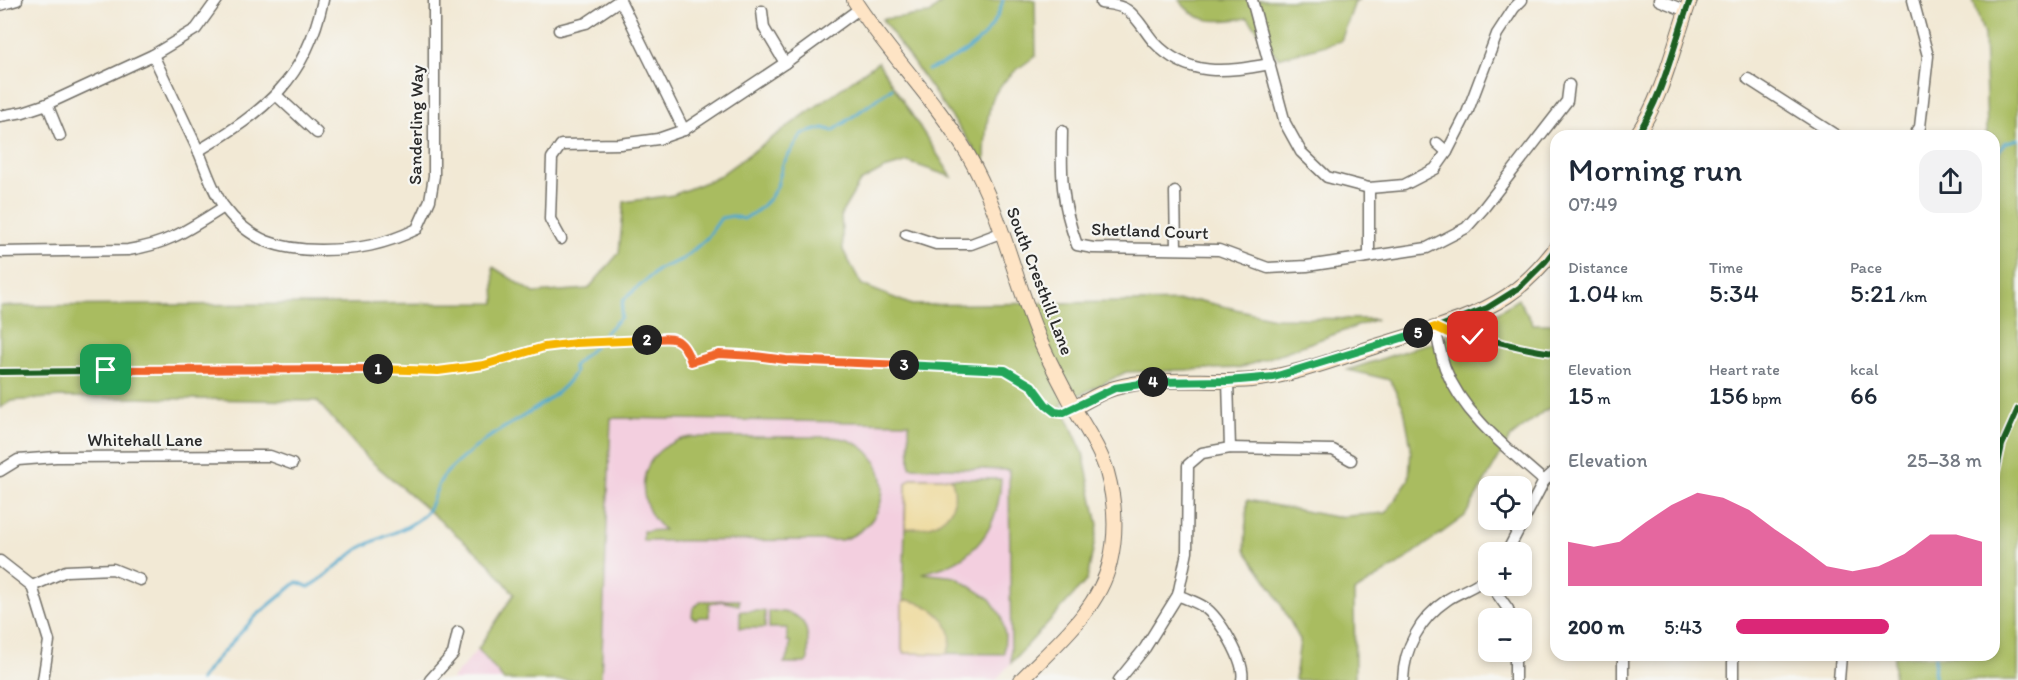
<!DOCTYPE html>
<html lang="en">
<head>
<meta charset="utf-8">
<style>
  :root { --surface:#fff; --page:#f2f2f3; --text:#1f2937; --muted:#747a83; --accent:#db2777 }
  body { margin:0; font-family:Itim,sans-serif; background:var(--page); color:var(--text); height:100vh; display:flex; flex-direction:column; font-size:22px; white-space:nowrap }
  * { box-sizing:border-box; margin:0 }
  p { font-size:20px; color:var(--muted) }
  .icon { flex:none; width:33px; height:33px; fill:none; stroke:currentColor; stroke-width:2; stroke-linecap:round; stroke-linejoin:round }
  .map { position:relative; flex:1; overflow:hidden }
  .side { position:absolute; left:1550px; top:130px; width:450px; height:531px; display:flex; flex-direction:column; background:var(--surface); border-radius:18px; box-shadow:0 3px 9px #0003 }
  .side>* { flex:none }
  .fabs { position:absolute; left:1478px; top:476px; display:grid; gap:12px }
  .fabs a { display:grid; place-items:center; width:54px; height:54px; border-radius:12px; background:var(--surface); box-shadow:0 3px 9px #0003; font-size:30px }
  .pin { position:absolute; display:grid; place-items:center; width:51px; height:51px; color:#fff; margin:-26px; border-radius:12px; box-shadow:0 3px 9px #0006 }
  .km { position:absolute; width:30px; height:30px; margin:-15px; border-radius:50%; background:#222; color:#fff; font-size:16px; line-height:30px; text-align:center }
  .round { display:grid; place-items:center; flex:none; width:63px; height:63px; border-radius:18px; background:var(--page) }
  .summary { display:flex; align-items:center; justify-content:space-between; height:102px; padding:0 18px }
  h1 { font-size:33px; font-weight:600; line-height:45px }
  .figures { display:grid; grid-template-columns:repeat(3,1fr); gap:9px; height:102px; padding:6px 18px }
  .figures div { display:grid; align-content:center }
  .figures b { font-size:26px; font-weight:600 }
  .figures small { font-size:16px; font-weight:400 }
  .figures p { font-size:16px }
  .chart { height:168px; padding:12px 18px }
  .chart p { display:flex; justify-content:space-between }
  .chart svg { width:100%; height:108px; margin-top:6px; fill:var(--accent); opacity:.7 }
  ul { padding:0 18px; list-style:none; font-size:20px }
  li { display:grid; grid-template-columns:96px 72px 1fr; align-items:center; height:45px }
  li i { height:15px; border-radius:8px; background:var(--accent) }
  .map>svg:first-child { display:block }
</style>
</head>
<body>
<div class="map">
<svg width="2018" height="680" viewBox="0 0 2018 680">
  <rect width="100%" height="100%" fill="#f6f6f2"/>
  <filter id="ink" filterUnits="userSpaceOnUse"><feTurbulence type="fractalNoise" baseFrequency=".0167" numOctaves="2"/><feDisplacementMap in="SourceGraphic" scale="12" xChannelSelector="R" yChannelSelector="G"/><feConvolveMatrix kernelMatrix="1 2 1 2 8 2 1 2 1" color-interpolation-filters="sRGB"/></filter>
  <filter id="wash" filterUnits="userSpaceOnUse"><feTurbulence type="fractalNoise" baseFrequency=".008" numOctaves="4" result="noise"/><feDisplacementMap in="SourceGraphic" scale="24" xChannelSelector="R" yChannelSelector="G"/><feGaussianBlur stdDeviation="1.35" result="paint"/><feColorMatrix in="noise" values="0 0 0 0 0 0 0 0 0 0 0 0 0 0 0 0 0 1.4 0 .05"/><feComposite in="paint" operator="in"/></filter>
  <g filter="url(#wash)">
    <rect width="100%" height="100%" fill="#f2e9d5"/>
    <g fill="#f3cfdf">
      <path d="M610 418 909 423 911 467 1010 470 1011 663 996 680H601Z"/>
      <path d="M478 649 504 680H451Z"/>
    </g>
    <g fill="#a9bc61" stroke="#6a7446" stroke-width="1.5">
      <path d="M945 0H1035L1036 56C1021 66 1004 78 995 94 986 110 985 146 985 164L882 19 929 14Z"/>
      <path d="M1179 0H1358L1355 2 1341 41 1278 58 1248 18C1219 21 1199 27 1179 0Z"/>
      <path d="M1973 0H2018V680H1894V656H1994V136H1984L1987 132 1984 35Z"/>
      <path d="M878 62 952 177 908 162 884 169 860 182 841 214 843 250 862 285 912 305 1201 301 1274 318 1377 319 1240 368 1126 372 1061 404 1083 453 1098 525 1087 580 1011 663 1009 470 910 467 909 423 611 418 601 680H504L478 649 514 594 487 561 365 456 317 401 61 397 11 401 0 408V306L495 303 493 267 534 293 588 289 619 253 624 202 673 195 716 178Z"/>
      <path d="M1518 299 1533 324H1555V405L1544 411 1510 438 1465 516 1396 566 1354 592 1355 680H1295L1300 640 1273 590 1245 550 1247 500 1335 517 1386 513 1409 479 1411 447 1404 409 1390 380 1348 370 1423 345 1447 340V334L1495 314Z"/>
      <path d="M690 437H831C894 440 902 522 841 540L643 541V531L664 530C628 497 641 445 690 437Z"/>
      <path d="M912 478 1001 479C999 531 973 563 922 573L956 577 990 599 1001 615 1005 635 1004 654 905 653 902 649 906 483Z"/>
      <path d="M739 600V605L722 601 709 604V617H699L696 619 692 617 693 608 702 601Z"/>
      <rect x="740" y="611" width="25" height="17"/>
      <path d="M769 611C807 611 809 626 808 660L805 663H784L789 655 790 641H787V628H769Z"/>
    </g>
    <g fill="#eeda9e" stroke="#8c8264" stroke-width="1.5">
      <path d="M912 478H951C964 513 937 531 905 528L906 483Z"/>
      <path d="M906 600C933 603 960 626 947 654L905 653 902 649V602Z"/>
    </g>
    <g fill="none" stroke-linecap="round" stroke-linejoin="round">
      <g stroke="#4fa9cd" stroke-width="3">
        <path d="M928 70C962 57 994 37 1003 0"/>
        <path d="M1994 160 2004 143 2018 139"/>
        <path d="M604 334 621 317 623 300 659 269 683 259 707 238 721 218 732 216 744 219 758 210 770 198 777 186 783 164 802 134 824 128 833 131 892 88"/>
        <path d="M200 680 213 663 256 616 297 582 309 587C328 576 342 560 360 548 381 536 407 531 425 514 434 504 435 487 443 477 453 464 475 448 488 438 514 420 559 400 575 372L573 366 594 347"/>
        <path d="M1934 680 1935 656"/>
      </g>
    </g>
  </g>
  <g filter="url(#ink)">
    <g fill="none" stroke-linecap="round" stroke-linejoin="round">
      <g stroke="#716e66" stroke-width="13">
        <g id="street">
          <path d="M620 0 684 130"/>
          <path d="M1252 0 1285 123 1301 152 1327 177 1369 188 1404 185 1435 169 1447 152 1467 113 1497 34 1514 8 1522 0"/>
          <path d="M1659 0 1686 11"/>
          <path d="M1913 0 1928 56 1920 127 1914 136"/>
          <path d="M1101 3C1108 4 1121 5 1127 10 1138 17 1145 32 1154 42 1188 78 1226 72 1270 64"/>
          <path d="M0 5 17 0"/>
          <path d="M762 11 764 28 785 63"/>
          <path d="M559 30 586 23 620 0"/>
          <path d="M153 55C168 87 183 118 198 150 205 166 214 195 225 208 250 241 280 250 321 250 357 250 384 245 417 229L430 200 434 176V0"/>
          <path d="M1748 79 1837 136"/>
          <path d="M276 95 317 133"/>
          <path d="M47 104 60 136"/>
          <path d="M0 116 23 112 47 104 153 55 196 29 217 0"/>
          <path d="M1062 131C1061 177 1061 201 1077 245L1093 248 1219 250 1268 268 1307 266 1427 248 1466 228 1483 209 1567 101 1569 85"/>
          <path d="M1437 143 1447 152"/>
          <path d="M198 151C265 111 306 80 323 0"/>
          <path d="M1369 188V256"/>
          <path d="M1175 192 1176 248"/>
          <path d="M906 234 936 244H971L1003 232"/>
          <path d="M561 239 550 219 552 158 561 145 620 144 658 139 684 130 785 63 859 9"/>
          <path d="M0 252 128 250C169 244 189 229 224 207"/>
          <path d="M1435 328C1438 341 1441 356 1445 368 1463 415 1508 449 1544 481"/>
          <path d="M1228 381 1230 448"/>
          <path d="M0 471 18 460 56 457 270 456 292 464"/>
          <path d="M1507 552 1544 481 1556 470"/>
          <path d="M0 561 32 586 49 641 43 680"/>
          <path d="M1491 585 1508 609 1510 618"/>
          <path d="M32 586 66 571 113 569 140 580"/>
          <path d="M1178 595C1186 599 1197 602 1204 607 1219 617 1246 662 1242 680"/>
          <path d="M1515 651V680"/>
          <path d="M1733 656V680"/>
          <path d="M430 680 453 654 458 632"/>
          <path d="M1119 680 1145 648 1178 595 1187 552 1188 465 1202 453 1230 448 1333 450 1351 460"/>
          <path d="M1403 680C1404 648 1420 618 1447 600 1460 591 1477 587 1488 576"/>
          <path d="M1623 680V656"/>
          <path d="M1839 680 1841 656"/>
        </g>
      </g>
      <g stroke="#716e66" stroke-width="16">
        <g id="secondary">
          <path d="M854 0C888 53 935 99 967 153 1002 213 1014 280 1041 343 1051 365 1063 387 1074 408 1086 429 1100 449 1107 472 1115 501 1117 533 1110 562 1099 610 1054 646 1021 680"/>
          <path d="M1636 136C1664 95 1673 46 1690 0"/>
          <path d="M1074 408C1088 400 1101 392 1115 388 1159 375 1207 384 1252 380 1296 375 1338 358 1380 345 1423 331 1469 321 1507 296 1527 283 1542 266 1556 248"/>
        </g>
      </g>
      <use href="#street" stroke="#fff" stroke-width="10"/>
      <use href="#secondary" stroke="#fee4c5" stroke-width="14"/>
      <g stroke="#f6f6f2" stroke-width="10">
        <g id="cycleway">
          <path d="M1636 136C1664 95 1673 46 1690 0"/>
          <path d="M1435 328C1450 335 1460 334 1476 337 1503 342 1528 351 1556 353"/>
          <path d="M0 372 343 368 438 371 484 365 544 347 672 337C684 343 687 350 691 362 700 360 710 356 719 354 741 352 765 357 786 360L1005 370 1032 386 1046 405 1055 412 1062 413 1099 394 1132 384 1251 380 1274 377 1305 369 1435 328 1487 308 1519 288 1545 262 1556 248"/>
          <path d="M1994 483 2002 445 2018 409"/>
        </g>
      </g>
      <use href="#cycleway" stroke="#1b5e20" stroke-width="6"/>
    </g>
  </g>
  <g fill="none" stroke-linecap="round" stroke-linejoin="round" filter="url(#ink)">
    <g stroke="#fff" stroke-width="12">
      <path id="split-1" d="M106 370 378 369"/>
    </g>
    <g stroke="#fff" stroke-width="12">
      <path id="split-2" d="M378 369 438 371 484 365 544 347 576 343 647 340"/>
    </g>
    <g stroke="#fff" stroke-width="12">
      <path id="split-3" d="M647 340C673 337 682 335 691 362L719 354 755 356 786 360 904 365"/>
    </g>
    <g stroke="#fff" stroke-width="12">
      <path id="split-4" d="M904 365 1005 370 1032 386 1046 405 1055 412 1062 413 1115 388 1153 382"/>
    </g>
    <g stroke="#fff" stroke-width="12">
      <path id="split-5" d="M1153 382 1228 381 1274 377 1418 333"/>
    </g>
    <g stroke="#fff" stroke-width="12">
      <path id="split-6" d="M1418 333 1435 327 1452 335 1473 337"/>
    </g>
    <use href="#split-1" stroke="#f0652b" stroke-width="8"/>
    <use href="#split-2" stroke="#f5b400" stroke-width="8"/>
    <use href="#split-3" stroke="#f0652b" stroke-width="8"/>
    <use href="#split-4" stroke="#22a559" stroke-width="8"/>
    <use href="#split-5" stroke="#22a559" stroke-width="8"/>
    <use href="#split-6" stroke="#f5b400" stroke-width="8"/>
  </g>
  <g text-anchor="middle" stroke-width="4.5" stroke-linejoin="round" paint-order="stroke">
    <g font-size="18" fill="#2b2b2b" stroke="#f6f6f2">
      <text transform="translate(416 125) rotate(-89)" y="6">Sanderling Way</text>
      <text transform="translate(1150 231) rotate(2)" y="6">Shetland Court</text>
      <text transform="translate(1040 281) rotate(69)" y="6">South Cresthill Lane</text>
      <text x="145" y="446">Whitehall Lane</text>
    </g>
  </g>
</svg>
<div class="fabs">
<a><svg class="icon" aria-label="locate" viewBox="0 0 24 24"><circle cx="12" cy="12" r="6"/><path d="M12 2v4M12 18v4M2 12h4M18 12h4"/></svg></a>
<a>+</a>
<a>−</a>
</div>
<div class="pin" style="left:106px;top:370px;background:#1e9e55"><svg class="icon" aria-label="arrive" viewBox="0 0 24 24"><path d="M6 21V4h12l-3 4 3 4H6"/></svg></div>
<div class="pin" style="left:1473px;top:337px;background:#d93025"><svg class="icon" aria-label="check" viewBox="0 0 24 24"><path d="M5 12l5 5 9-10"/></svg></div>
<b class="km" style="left:378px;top:369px">1</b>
<b class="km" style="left:647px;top:340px">2</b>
<b class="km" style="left:904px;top:365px">3</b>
<b class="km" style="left:1153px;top:382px">4</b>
<b class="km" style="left:1418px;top:333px">5</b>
<section class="side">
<div class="summary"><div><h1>Morning run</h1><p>07:49</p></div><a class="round"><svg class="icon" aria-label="share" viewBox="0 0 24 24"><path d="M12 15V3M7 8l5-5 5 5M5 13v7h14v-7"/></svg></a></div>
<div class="figures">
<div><p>Distance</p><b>1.04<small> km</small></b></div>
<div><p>Time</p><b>5:34</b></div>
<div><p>Pace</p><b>5:21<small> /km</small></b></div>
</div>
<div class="figures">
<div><p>Elevation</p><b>15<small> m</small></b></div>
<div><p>Heart rate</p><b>156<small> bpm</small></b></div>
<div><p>kcal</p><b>66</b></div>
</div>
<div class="chart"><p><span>Elevation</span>25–38 m</p>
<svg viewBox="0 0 160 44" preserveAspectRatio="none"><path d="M0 44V26L10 28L20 26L30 18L40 11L50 6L60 8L70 13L80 21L90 28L100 36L110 38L120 36L130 31L140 23L150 23L160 26V44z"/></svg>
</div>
<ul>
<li><b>200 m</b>5:43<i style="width:62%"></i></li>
</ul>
</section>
</div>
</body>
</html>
